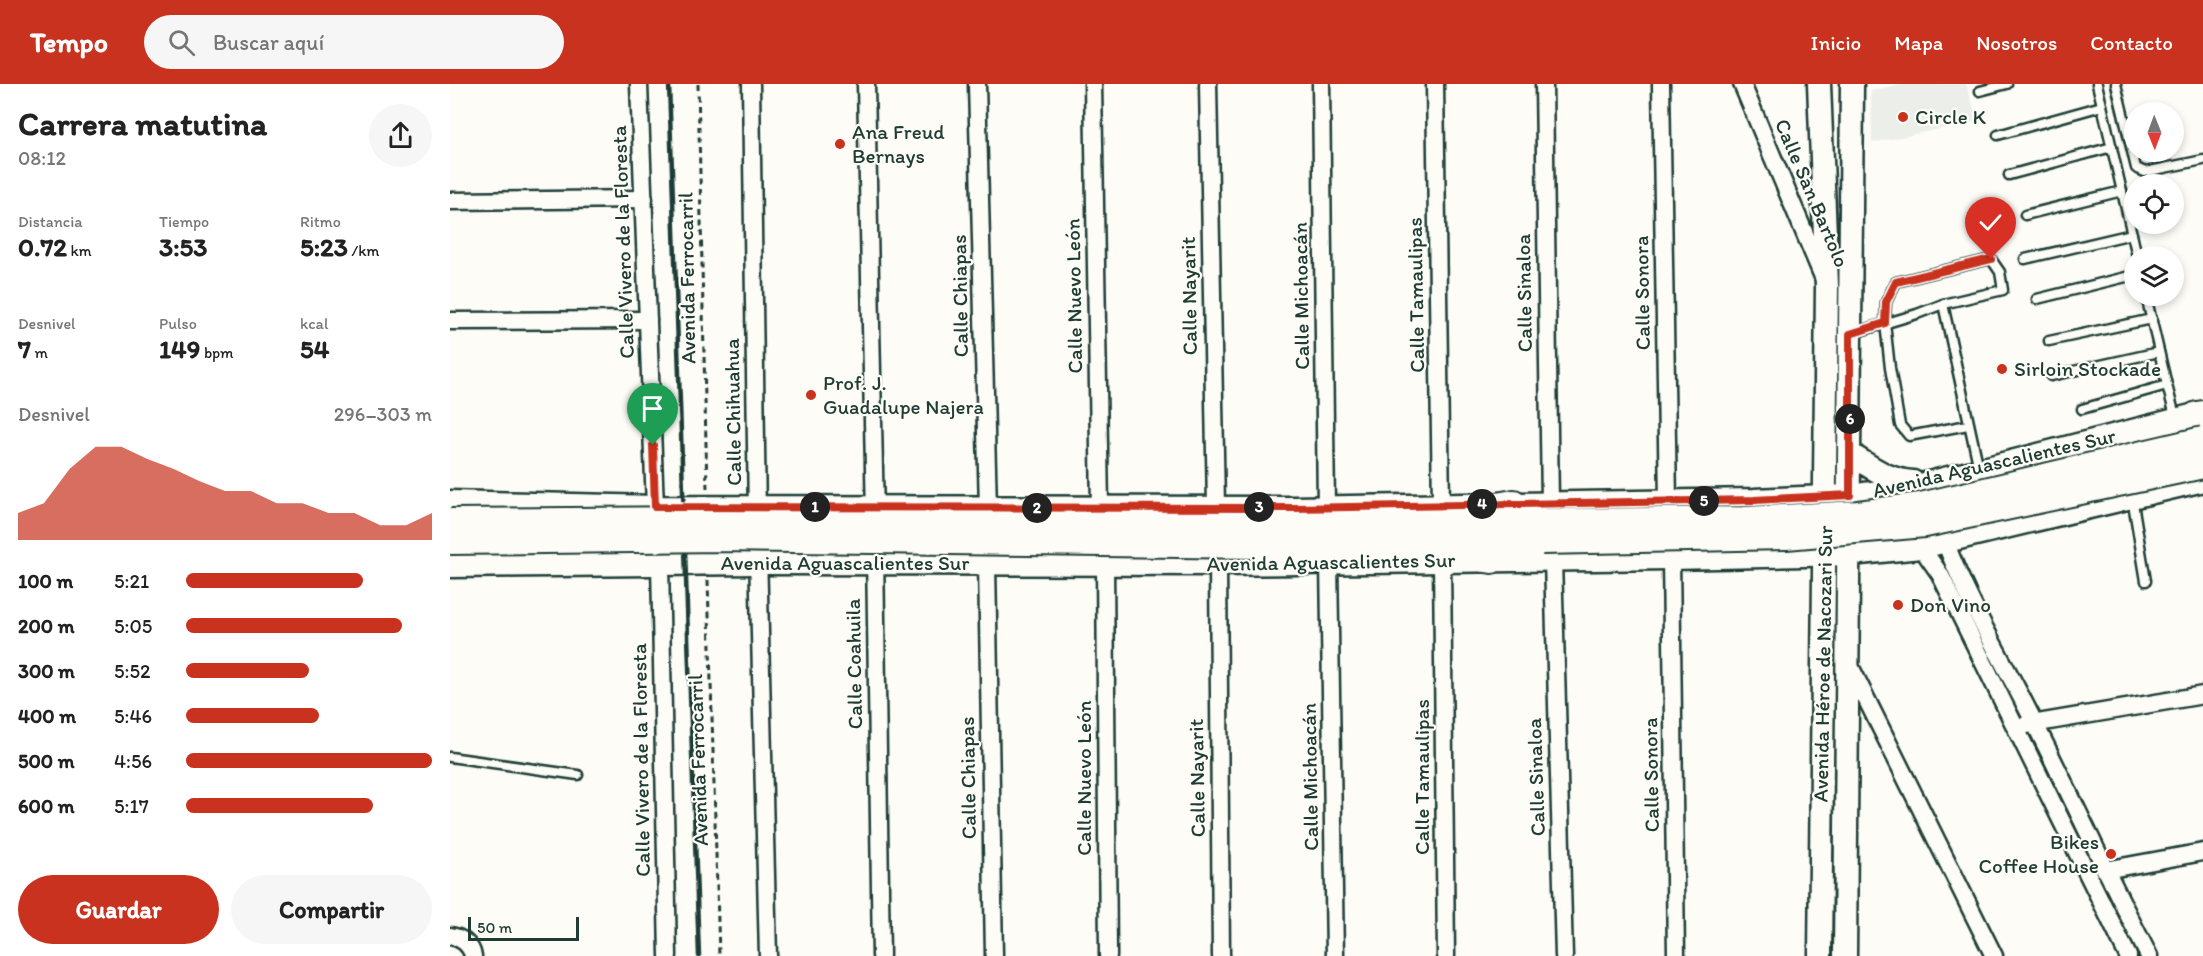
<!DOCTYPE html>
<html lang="es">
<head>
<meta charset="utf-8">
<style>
  :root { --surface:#fff; --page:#f6f6f6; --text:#222; --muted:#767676; --accent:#c8321e }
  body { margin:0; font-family:Itim,sans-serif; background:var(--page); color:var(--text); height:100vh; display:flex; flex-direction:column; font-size:22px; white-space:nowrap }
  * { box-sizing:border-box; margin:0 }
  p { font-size:20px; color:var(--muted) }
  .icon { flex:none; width:33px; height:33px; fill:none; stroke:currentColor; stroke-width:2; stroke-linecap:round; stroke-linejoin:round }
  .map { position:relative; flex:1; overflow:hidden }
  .details { display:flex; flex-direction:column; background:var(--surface); width:450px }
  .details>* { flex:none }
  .needle { width:39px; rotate:179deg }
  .tools { position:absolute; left:1674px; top:18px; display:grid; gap:12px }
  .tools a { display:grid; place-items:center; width:60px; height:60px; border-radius:50%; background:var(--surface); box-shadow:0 3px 9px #0003; font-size:30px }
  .scale { position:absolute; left:18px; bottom:15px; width:111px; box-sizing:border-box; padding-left:6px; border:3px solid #1f3d34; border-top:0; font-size:16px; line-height:21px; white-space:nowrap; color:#1f3d34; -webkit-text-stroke:4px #fdfcf7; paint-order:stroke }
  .pin { position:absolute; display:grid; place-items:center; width:51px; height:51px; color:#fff; margin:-62px -26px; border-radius:50% 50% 50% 0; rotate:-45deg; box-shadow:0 0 6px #0007 }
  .pin .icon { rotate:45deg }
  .km { position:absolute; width:30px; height:30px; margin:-15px; border-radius:50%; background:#222; color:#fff; font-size:16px; line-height:30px; text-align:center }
  .round { display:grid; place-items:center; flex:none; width:63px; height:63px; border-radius:32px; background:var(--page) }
  .headline { display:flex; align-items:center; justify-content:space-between; height:102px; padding:0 18px }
  h1 { font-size:33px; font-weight:800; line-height:45px }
  .figures { display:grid; grid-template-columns:repeat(3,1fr); gap:9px; height:102px; padding:6px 18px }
  .figures div { display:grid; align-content:center }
  .figures b { font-size:26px; font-weight:800 }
  .figures small { font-size:16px; font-weight:400 }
  .figures p { font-size:16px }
  .chart { height:168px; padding:12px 18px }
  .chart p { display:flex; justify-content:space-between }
  .chart svg { width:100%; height:108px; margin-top:6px; fill:var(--accent); opacity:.7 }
  .button { display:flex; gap:12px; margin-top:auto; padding:12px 18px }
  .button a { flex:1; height:69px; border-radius:36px; background:var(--accent); color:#fff; font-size:24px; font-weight:800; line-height:69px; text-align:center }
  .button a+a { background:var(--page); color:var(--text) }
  ul { padding:0 18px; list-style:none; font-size:20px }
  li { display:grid; grid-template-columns:96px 72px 1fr; align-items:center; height:45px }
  li i { height:15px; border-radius:8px; background:var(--accent) }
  header { display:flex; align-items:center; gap:36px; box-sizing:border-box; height:84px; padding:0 30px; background:var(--accent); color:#fff }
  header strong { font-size:28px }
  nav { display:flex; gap:33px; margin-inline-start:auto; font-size:21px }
  .search { width:420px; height:54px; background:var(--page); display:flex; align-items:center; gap:15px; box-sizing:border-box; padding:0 21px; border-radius:33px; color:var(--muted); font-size:22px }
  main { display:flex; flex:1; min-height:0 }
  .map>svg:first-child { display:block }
</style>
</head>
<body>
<header>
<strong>Tempo</strong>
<div class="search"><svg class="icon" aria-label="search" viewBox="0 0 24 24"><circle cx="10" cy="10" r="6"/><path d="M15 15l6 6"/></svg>Buscar aquí</div>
<nav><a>Inicio</a><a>Mapa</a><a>Nosotros</a><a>Contacto</a></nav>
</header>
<main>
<section class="details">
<div class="headline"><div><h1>Carrera matutina</h1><p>08:12</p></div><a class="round"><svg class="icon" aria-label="share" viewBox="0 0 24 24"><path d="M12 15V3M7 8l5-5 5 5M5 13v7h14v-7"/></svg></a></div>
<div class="figures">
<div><p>Distancia</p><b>0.72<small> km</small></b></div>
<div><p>Tiempo</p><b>3:53</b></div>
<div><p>Ritmo</p><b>5:23<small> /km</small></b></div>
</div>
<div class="figures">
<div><p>Desnivel</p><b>7<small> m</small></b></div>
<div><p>Pulso</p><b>149<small> bpm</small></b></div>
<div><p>kcal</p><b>54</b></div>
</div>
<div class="chart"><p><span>Desnivel</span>296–303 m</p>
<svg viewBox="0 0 160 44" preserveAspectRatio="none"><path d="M0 44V33L10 29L20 15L30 6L40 6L50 11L60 15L70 20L80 24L90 24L100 29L110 29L120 33L130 33L140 38L150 38L160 33V44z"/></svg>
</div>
<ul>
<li><b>100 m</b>5:21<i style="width:72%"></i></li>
<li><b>200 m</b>5:05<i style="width:88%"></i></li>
<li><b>300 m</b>5:52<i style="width:50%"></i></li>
<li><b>400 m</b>5:46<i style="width:54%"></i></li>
<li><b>500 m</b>4:56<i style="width:100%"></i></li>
<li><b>600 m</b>5:17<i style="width:76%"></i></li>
</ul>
<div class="button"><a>Guardar</a><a>Compartir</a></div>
</section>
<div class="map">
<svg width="1753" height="872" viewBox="0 0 1753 872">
  <rect width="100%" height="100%" fill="#fdfcf7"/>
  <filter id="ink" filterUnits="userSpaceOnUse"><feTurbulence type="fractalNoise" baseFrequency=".0167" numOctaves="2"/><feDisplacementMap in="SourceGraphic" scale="12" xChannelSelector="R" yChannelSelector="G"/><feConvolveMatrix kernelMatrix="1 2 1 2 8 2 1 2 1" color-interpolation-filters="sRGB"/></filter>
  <g filter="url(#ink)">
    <path fill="#eceee9" d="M1452 0H1516L1528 37 1422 59 1421 7Z"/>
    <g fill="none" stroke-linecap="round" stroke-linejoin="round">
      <g stroke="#1f3d34" stroke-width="13">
        <g id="lane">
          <path d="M1647 0 1687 172"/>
          <path d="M1666 0 1686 84 1695 88 1753 76"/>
          <path d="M1530 7 1557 0"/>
          <path d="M1548 51 1652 22"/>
          <path d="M1559 91 1662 63"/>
          <path d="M1575 131 1672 107"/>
          <path d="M1575 175 1682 150"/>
          <path d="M1587 215 1684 191"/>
          <path d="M1493 220 1529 385"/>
          <path d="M1400 250 1467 230 1493 220 1553 206 1550 188 1541 175 1446 198 1436 218 1435 239 1440 284 1450 341 1459 352 1518 341"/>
          <path d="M1599 257 1702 235"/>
          <path d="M1601 292 1709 268"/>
          <path d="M1717 301 1726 336"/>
          <path d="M1632 325 1717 301 1696 212"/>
          <path d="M1682 413 1696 497"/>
          <path d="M0 673 128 691"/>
        </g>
      </g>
      <g stroke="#1f3d34" stroke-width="21">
        <g id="street">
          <path d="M189 0 205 423"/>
          <path d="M301 0 307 433"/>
          <path d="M416 0 425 433"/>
          <path d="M527 0 538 424"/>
          <path d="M643 0 650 423"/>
          <path d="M758 0 766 422"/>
          <path d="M871 0 876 423"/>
          <path d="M985 0 991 421"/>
          <path d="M1094 0 1100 418"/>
          <path d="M1211 0 1218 417"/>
          <path d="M1292 0 1373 193"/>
          <path d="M0 117 194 115"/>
          <path d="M0 237 198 236"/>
          <path d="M1495 457C1518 519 1554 578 1584 638 1623 715 1659 795 1699 872"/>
          <path d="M1471 463 1490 490 1678 872"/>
          <path d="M308 468 318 872"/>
          <path d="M425 468 431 872"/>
          <path d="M1221 474 1226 872"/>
          <path d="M1103 476 1114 872"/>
          <path d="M992 477 996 872"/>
          <path d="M879 478 885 872"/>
          <path d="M655 479 658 872"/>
          <path d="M210 480 218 872"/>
          <path d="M537 480 544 872"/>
          <path d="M768 480 771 872"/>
          <path d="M1399 580 1544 872"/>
          <path d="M1576 641 1753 611"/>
          <path d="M1655 786 1753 768"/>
          <path d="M0 852C11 853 21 861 23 872"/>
        </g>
      </g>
      <g stroke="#1f3d34" stroke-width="27">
        <g id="secondary">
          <path d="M1369 0 1377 202 1370 872"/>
          <path d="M1400 370C1421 383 1437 396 1463 398"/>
          <path d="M0 418 205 423 844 424 1304 416 1400 412 1459 404 1753 329"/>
          <path d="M0 482 308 479 768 480 1221 474 1400 470 1471 463 1753 396"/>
          <path d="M1395 872 1402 0"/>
        </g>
      </g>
      <g stroke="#1f3d34" stroke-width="30">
        <g id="primary">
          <path d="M1747 331 1753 330"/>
          <path d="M1023 426 1064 419"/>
          <path d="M805 439 961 440 1095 438"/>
          <path d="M803 461 1092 457"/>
          <path d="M1003 470 1042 476"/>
        </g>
      </g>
      <g stroke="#1f3d34" stroke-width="3" stroke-dasharray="6 4.5" stroke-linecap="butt">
        <path d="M248 0 257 406"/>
        <path d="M258 496 269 872"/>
      </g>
      <use href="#lane" stroke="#fdfcf7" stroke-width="8"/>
      <use href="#street" stroke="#fdfcf7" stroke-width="16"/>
      <use href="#secondary" stroke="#fdfcf7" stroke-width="22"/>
      <use href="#primary" stroke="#fdfcf7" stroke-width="26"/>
      <path stroke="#1f3d34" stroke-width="4.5" d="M219 0 249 872"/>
      <g stroke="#1f3d34" stroke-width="30" stroke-linecap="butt">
        <g id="primary-bridge">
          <path d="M0 438 376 435 805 439"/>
          <path d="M1095 438 1294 436 1408 430 1471 422 1753 356"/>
          <path d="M0 457 272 454 803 461"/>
          <path d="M1092 457 1336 452 1475 440 1753 381"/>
        </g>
      </g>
      <use href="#primary-bridge" stroke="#fdfcf7" stroke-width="26"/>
    </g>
  </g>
  <g fill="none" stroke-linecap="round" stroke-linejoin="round" filter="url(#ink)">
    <g stroke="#fff" stroke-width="12">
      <path id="route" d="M203 361 205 423 844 424 1304 416 1400 411V250L1435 239 1436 218 1446 198 1541 175"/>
    </g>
    <use href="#route" stroke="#c8321e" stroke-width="8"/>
  </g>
  <g fill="#c8321e" stroke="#fdfcf7" stroke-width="2">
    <circle cx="1453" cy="33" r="6"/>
    <circle cx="390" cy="60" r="6"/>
    <circle cx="1552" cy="285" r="6"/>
    <circle cx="361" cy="311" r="6"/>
    <circle cx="1448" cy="521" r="6"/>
    <circle cx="1661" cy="770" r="6"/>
  </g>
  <g text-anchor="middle" stroke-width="4.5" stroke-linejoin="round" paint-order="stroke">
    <g font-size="21" fill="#1f3d34" stroke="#fdfcf7" text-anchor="start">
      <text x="1465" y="40">Circle K</text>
      <text x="402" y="55">Ana Freud<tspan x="402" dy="24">Bernays</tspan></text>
      <text x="1564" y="292">Sirloin Stockade</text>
      <text x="373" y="306">Prof. J.<tspan x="373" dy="24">Guadalupe Najera</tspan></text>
      <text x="1460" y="528">Don Vino</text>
      <text x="1649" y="765" text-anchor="end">Bikes<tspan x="1649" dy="24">Coffee House</tspan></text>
    </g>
    <g font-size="21" fill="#1f3d34" stroke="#fdfcf7">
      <text transform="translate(1362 109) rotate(67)" y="7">Calle San Bartolo</text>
      <text transform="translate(173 158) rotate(-92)" y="7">Calle Vivero de la Floresta</text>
      <text transform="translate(237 194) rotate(-91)" y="7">Avenida Ferrocarril</text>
      <text transform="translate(1074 209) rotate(-91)" y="7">Calle Sinaloa</text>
      <text transform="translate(1192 209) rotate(-91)" y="7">Calle Sonora</text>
      <text transform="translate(966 211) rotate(-91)" y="7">Calle Tamaulipas</text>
      <text transform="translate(510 212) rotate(-91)" y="7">Calle Chiapas</text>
      <text transform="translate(624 212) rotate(-91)" y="7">Calle Nuevo León</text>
      <text transform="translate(739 212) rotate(-91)" y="7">Calle Nayarit</text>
      <text transform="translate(851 212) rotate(-91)" y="7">Calle Michoacán</text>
      <text transform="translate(283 328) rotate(-91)" y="7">Calle Chihuahua</text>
      <text transform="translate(1544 379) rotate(-13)" y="7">Avenida Aguascalientes Sur</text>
      <text transform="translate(881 478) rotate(-1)" y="7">Avenida Aguascalientes Sur</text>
      <text x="395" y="486">Avenida Aguascalientes Sur</text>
      <text transform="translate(404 580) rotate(-91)" y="7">Calle Coahuila</text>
      <text transform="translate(1373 580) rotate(-89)" y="7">Avenida Héroe de Nacozari Sur</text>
      <text transform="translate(191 676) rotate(-91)" y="7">Calle Vivero de la Floresta</text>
      <text transform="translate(248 676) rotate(-92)" y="7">Avenida Ferrocarril</text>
      <text transform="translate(1201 691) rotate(-91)" y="7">Calle Sonora</text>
      <text transform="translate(860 693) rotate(-91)" y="7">Calle Michoacán</text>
      <text transform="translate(972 693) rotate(-90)" y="7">Calle Tamaulipas</text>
      <text transform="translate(1086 693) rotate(-92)" y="7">Calle Sinaloa</text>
      <text transform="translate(518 694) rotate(-91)" y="7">Calle Chiapas</text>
      <text transform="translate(634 694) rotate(-90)" y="7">Calle Nuevo León</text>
      <text transform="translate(747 694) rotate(-91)" y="7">Calle Nayarit</text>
    </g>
  </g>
</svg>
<div class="tools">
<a><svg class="needle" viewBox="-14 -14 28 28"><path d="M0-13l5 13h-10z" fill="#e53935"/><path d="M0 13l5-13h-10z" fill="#767676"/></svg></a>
<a><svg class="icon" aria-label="locate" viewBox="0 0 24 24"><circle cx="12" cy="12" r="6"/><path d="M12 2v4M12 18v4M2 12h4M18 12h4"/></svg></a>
<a><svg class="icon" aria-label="layers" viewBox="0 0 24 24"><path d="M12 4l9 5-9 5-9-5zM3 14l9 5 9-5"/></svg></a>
</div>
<div class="scale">50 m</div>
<div class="pin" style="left:203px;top:361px;background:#1e9e55"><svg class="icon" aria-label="arrive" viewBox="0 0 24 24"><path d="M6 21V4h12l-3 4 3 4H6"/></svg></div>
<div class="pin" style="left:1541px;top:175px;background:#d93025"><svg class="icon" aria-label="check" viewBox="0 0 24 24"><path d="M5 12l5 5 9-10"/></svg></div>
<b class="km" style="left:365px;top:423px">1</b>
<b class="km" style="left:587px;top:424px">2</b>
<b class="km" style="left:809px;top:423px">3</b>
<b class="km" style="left:1032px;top:420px">4</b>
<b class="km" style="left:1254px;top:417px">5</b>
<b class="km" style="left:1400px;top:335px">6</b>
</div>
</main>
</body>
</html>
